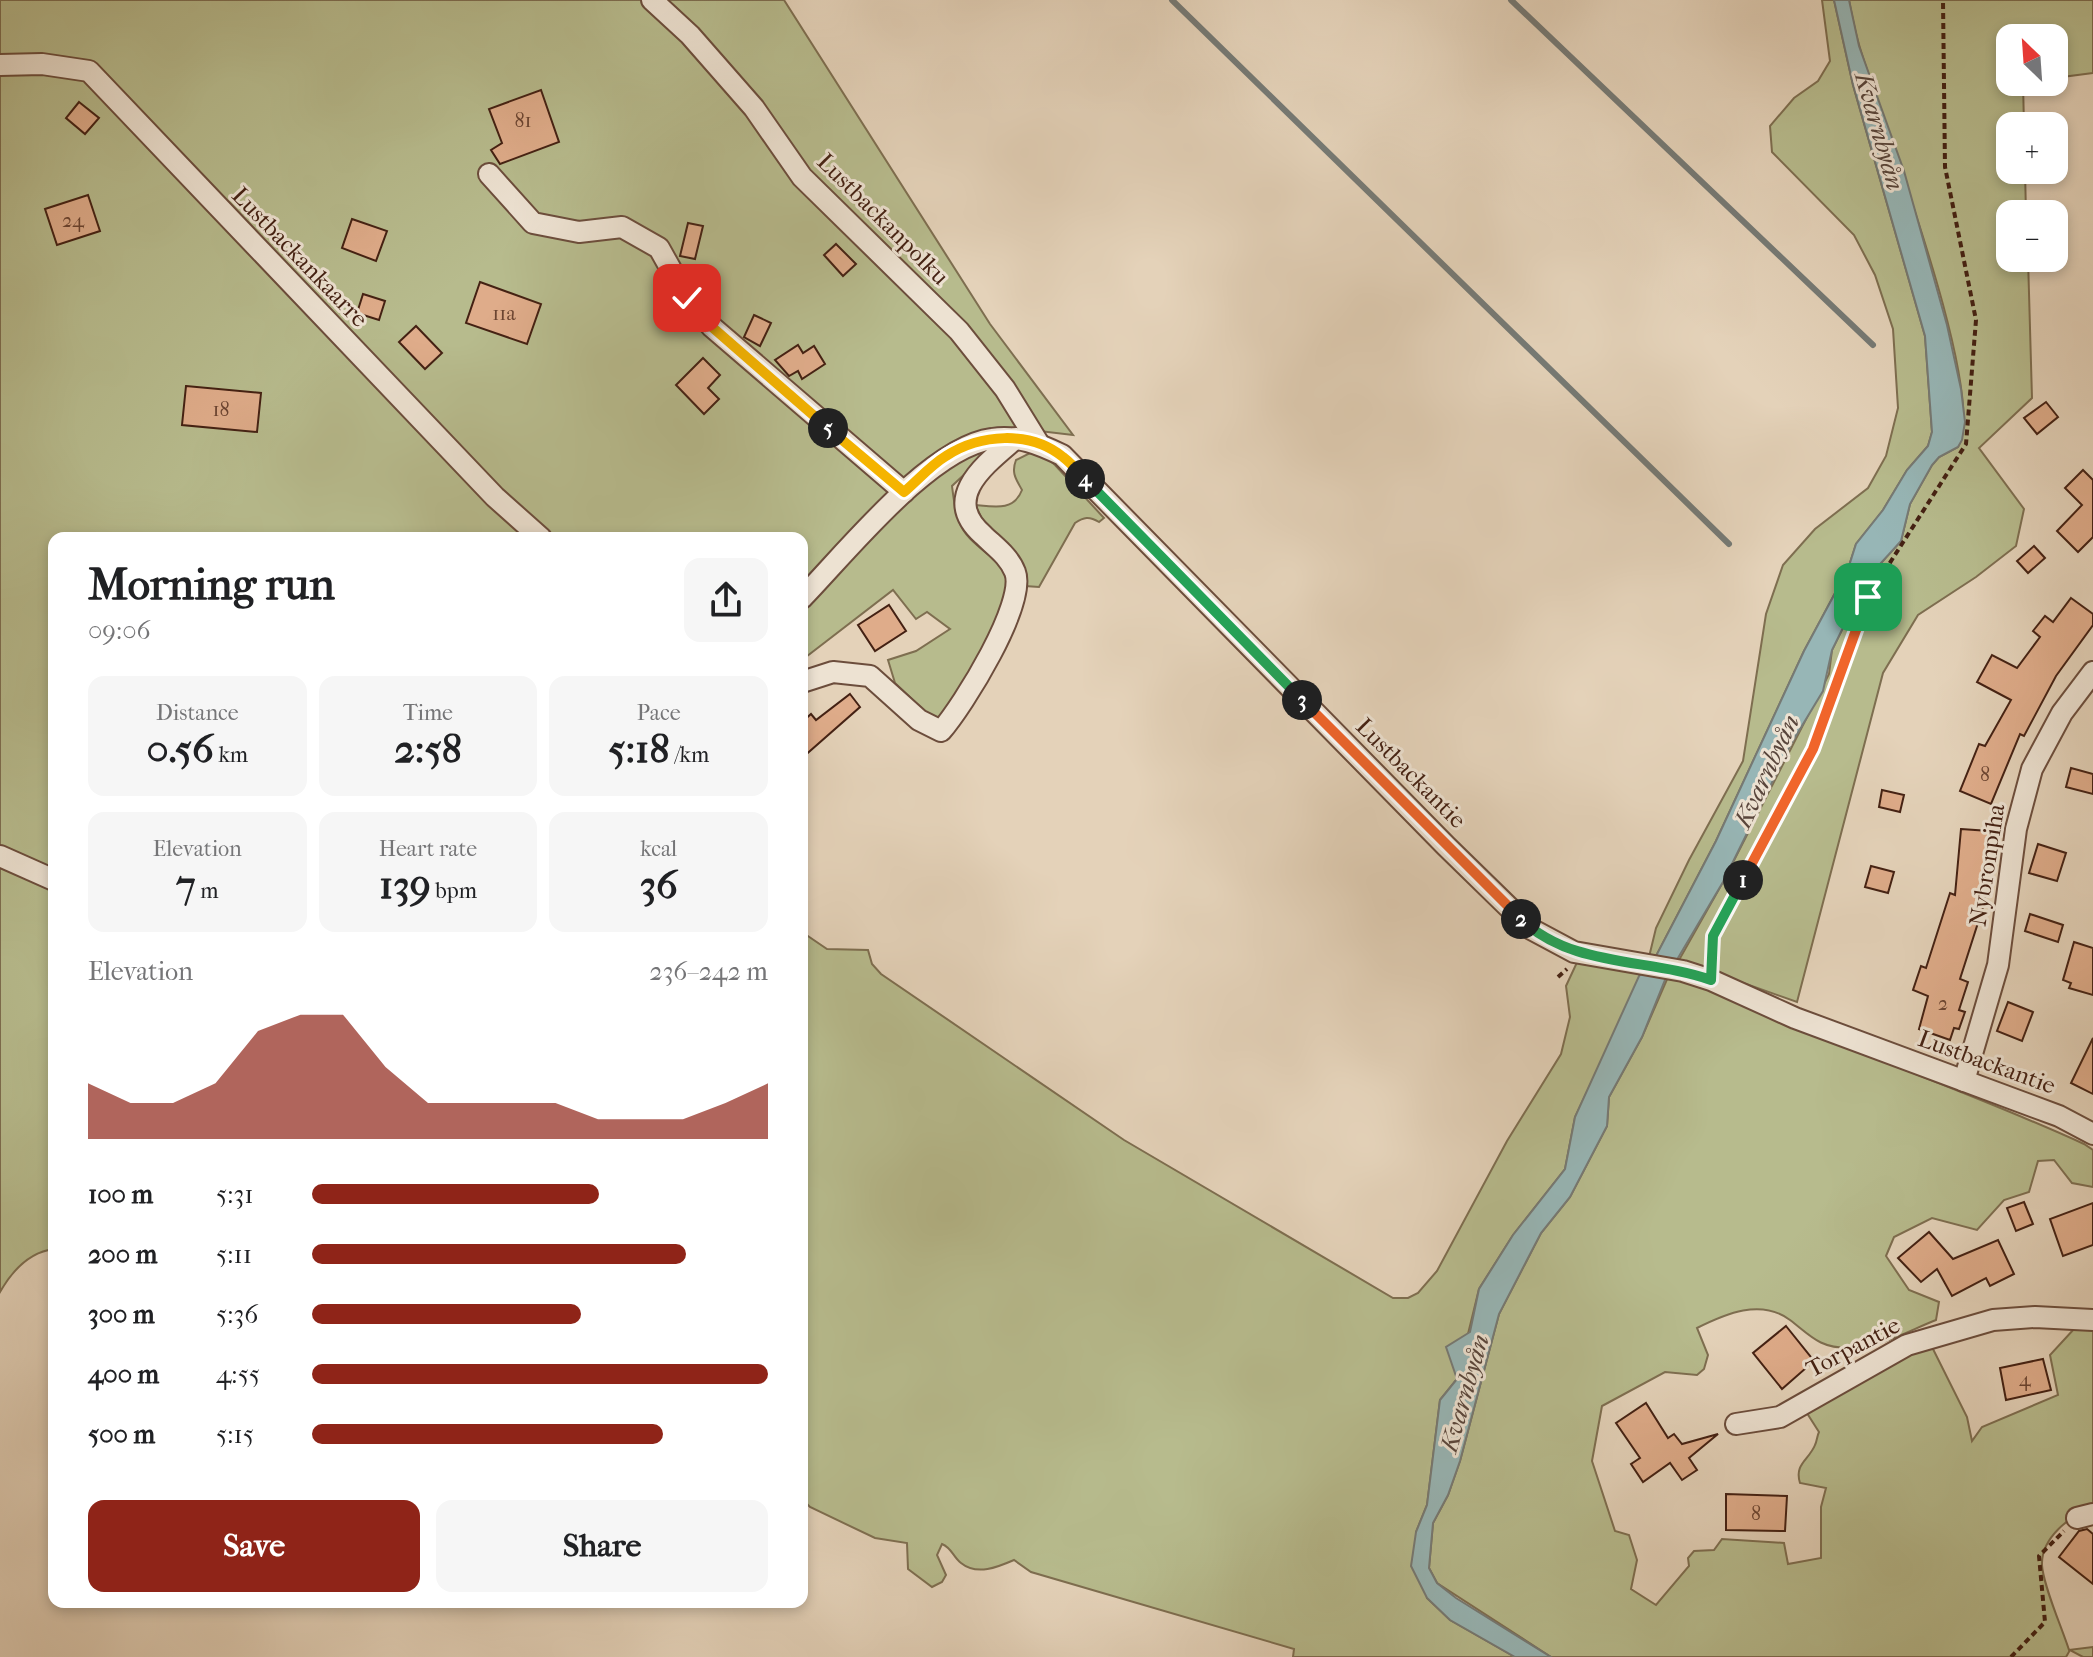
<!DOCTYPE html>
<html lang="en">
<head>
<meta charset="utf-8">
<style>
  :root { --surface:#fff; --page:#f6f6f6; --text:#202124; --muted:#757577; --accent:#8f2418 }
  body { margin:0; font-family:"IM FELL French Canon",serif; background:var(--page); color:var(--text); height:100vh; display:flex; flex-direction:column; font-size:30px; white-space:nowrap }
  * { box-sizing:border-box; margin:0 }
  p { font-size:26px; color:var(--muted) }
  .icon { flex:none; width:44px; height:44px; fill:none; stroke:currentColor; stroke-width:2; stroke-linecap:round; stroke-linejoin:round }
  .map { position:relative; flex:1; overflow:hidden }
  .details { position:absolute; left:48px; top:532px; width:760px; height:1076px; display:flex; flex-direction:column; background:var(--surface); border-radius:16px; box-shadow:0 4px 12px #0003 }
  .details>* { flex:none }
  .needle { width:52px; rotate:335deg }
  .tools { position:absolute; left:1996px; top:24px; display:grid; gap:16px }
  .tools a { display:grid; place-items:center; width:72px; height:72px; border-radius:16px; background:var(--surface); box-shadow:0 4px 12px #0003; font-size:40px }
  .pin { position:absolute; display:grid; place-items:center; width:68px; height:68px; color:#fff; margin:-34px; border-radius:16px; box-shadow:0 4px 12px #0006 }
  .km { position:absolute; width:40px; height:40px; margin:-20px; border-radius:50%; background:#222; color:#fff; font-size:22px; line-height:40px; text-align:center }
  .round { display:grid; place-items:center; flex:none; width:84px; height:84px; border-radius:16px; background:var(--page) }
  .headline { display:flex; align-items:center; justify-content:space-between; height:136px; padding:0 40px }
  h1 { font-size:44px; font-weight:700; line-height:60px }
  .figures { display:grid; grid-template-columns:repeat(3,1fr); gap:12px; height:136px; padding:8px 40px }
  .figures div { display:grid; align-content:center; border-radius:16px; background:var(--page); text-align:center }
  .figures b { font-size:40px; font-weight:700 }
  .figures small { font-size:22px; font-weight:400 }
  .figures p { font-size:22px }
  .chart { height:224px; padding:16px 40px }
  .chart p { display:flex; justify-content:space-between }
  .chart svg { width:100%; height:144px; margin-top:8px; fill:var(--accent); opacity:.7 }
  .cta { display:flex; gap:16px; margin-top:auto; padding:16px 40px }
  .cta a { flex:1; height:92px; border-radius:16px; background:var(--accent); color:#fff; font-size:32px; font-weight:700; line-height:92px; text-align:center }
  .cta a+a { background:var(--page); color:var(--text) }
  ul { padding:0 40px; list-style:none; font-size:26px }
  li { display:grid; grid-template-columns:128px 96px 1fr; align-items:center; height:60px }
  li i { height:20px; border-radius:10px; background:var(--accent) }
  .map>svg:first-child { display:block }
</style>
</head>
<body>
<div class="map">
<svg width="2093" height="1657" viewBox="0 0 2093 1657">
  <rect width="100%" height="100%" fill="#e4d2b9"/>
  <filter id="stains"><feTurbulence type="fractalNoise" baseFrequency=".0025" numOctaves="4"/><feColorMatrix values="0 0 0 0 .2 0 0 0 0 .09 0 0 0 0 .02 0 0 0 .5 -.17"/></filter>
  <radialGradient id="worn" r=".72"><stop offset=".6" stop-color="#630" stop-opacity="0"/><stop offset="1" stop-color="#630" stop-opacity=".3"/></radialGradient>
  <g fill="#b7bb8d" stroke="#7e6e50" stroke-width="2">
    <path d="M0 0H784L990 324 1073 435 1014 428 952 486C954 502 956 521 966 534 979 551 1000 559 1011 578L992 642 937 723 895 683 888 660 916 651 950 629 927 612 916 619 893 590 802 660V538H54V1249C30 1252 12 1271 0 1292Z"/>
    <path d="M1822 0H1834L1853 85 1925 336 1932 432 1928 446 1907 470 1883 510 1856 544 1848 569 1804 651 1716 841 1655 958 1649 957 1656 928 1689 860 1743 761 1766 614 1783 565 1815 529 1868 488 1886 456 1898 408 1893 329 1875 275 1854 235 1772 152 1770 126 1794 98 1818 81 1830 61Z"/>
    <path d="M1849 0H2093V73L2054 78V38H2010V82H2023L2024 126H2010V170H2025L2026 214H2010V258H2028L2032 398 1979 448 2024 509 2016 546 1976 577 1918 615 1883 673 1797 1002 1679 960 1723 882 1829 674 1832 650 1863 587 1870 575 1901 541 1910 504 1932 465 1939 457 1958 447C1989 395 1880 115 1860 48 1855 32 1852 16 1849 0Z"/>
    <path d="M1030 453 1047 458 1055 465 1104 518 1099 522C1089 516 1084 517 1075 523L1039 587 1025 586C1021 533 987 544 976 505 995 507 1014 511 1022 490 1016 479 1011 473 1016 460Z"/>
    <path d="M802 932 827 949 868 950 872 964 881 974 1124 1140 1393 1298H1408L1418 1293 1437 1271 1507 1141 1561 1054 1570 1017 1566 986 1579 958 1645 969 1575 1117 1565 1169 1513 1235 1479 1289 1457 1379 1440 1400 1427 1505 1416 1532 1427 1598 1450 1620 1515 1657H1293L1294 1649 1031 1572 1014 1560C998 1567 977 1576 961 1563 953 1557 952 1548 942 1544L937 1555 946 1575 942 1582 932 1587 908 1569 907 1543 875 1538 810 1507 802 1499Z"/>
    <path d="M1668 977C1719 990 1767 1016 1817 1035 1906 1071 1997 1104 2084 1144L2093 1150V1187L2072 1183 2054 1160 2038 1161 2029 1192 2004 1200 1977 1230 1932 1218 1894 1237 1886 1256 1909 1290 1939 1302 1936 1320C1910 1330 1878 1349 1849 1348 1819 1348 1811 1336 1790 1320 1761 1298 1725 1314 1697 1328L1708 1355 1704 1369 1697 1375 1665 1372 1602 1406 1592 1461 1615 1531 1629 1535 1637 1560 1631 1589 1656 1605 1689 1566 1688 1558 1694 1551 1714 1550 1722 1539 1784 1543 1788 1564 1821 1558V1507L1826 1488 1800 1483C1794 1464 1809 1460 1815 1445 1817 1441 1817 1436 1819 1432L1805 1410 1884 1363 1931 1345 1967 1417 1972 1441 1982 1427 2058 1395 2050 1355 2074 1329 2093 1327V1508C2070 1515 2041 1538 2042 1565 2043 1585 2062 1628 2069 1650L2093 1647V1657H2083L2070 1650 2066 1657H1551L1437 1583 1429 1568 1433 1523 1448 1495 1460 1461 1499 1314 1541 1233 1570 1197 1607 1126 1609 1097 1642 1037Z"/>
  </g>
  <path fill="#97b6b6" stroke="#767a75" stroke-width="2" d="M1834 0H1849L1859 46 1904 171 1947 325 1961 389 1965 422 1962 440 1958 447 1939 457 1932 465 1910 504 1901 541 1870 575 1863 587 1832 650 1823 691 1791 744 1723 882 1665 980 1642 1037 1609 1097 1607 1126 1570 1197 1541 1233 1499 1314 1460 1461 1448 1495 1433 1523 1429 1568 1437 1583 1456 1598 1551 1657H1515L1450 1620 1427 1598 1411 1566 1416 1532 1427 1505 1440 1400 1457 1379 1446 1347 1470 1332 1479 1289 1513 1235 1565 1169 1575 1117 1639 976 1655 958 1716 841 1804 651 1848 569 1856 544 1883 510 1907 470 1928 446 1932 432 1925 336 1853 85Z"/>
  <g fill="none" stroke-linecap="round" stroke-linejoin="round">
    <g stroke="#767a75" stroke-width="6">
      <path d="M1172 0 1729 544"/>
      <path d="M1511 0 1873 345"/>
    </g>
  </g>
  <g fill="#dfac8a" stroke="#442113" stroke-width="2">
    <path d="M541 90 559 142 500 164 491 150 502 143 489 109Z"/>
    <path d="M79 102 99 118 85 134 66 118Z"/>
    <path d="M88 195 100 231 57 245 45 209Z"/>
    <path d="M352 219 387 231 376 261 342 248Z"/>
    <path d="M688 223 703 226 695 259 680 256Z"/>
    <path d="M836 244 856 264 843 276 824 255Z"/>
    <path d="M480 282 541 304 527 344 466 323Z"/>
    <path d="M363 294 385 301 379 320 357 313Z"/>
    <path d="M754 315 771 323 760 346 744 337Z"/>
    <path d="M416 326 442 353 425 369 399 342Z"/>
    <path d="M798 345 803 353 814 346 825 364 802 379 798 371 789 376 775 360Z"/>
    <path d="M703 358 720 375 708 388 719 399 704 414 676 385Z"/>
    <path d="M186 386 261 393 257 432 182 425Z"/>
    <path d="M2046 402 2058 417 2037 434 2024 418Z"/>
    <path d="M2083 470 2093 480V537L2078 552 2057 531 2082 505 2065 488Z"/>
    <path d="M2034 546 2045 558 2028 573 2017 561Z"/>
    <path d="M2071 598 2093 614V625L2056 676 2024 736 2020 734 1991 804 1960 791 1979 744 1985 746 2011 700 1977 682 1992 655 2017 668 2040 637 2033 631 2045 616 2053 622Z"/>
    <path d="M889 605 906 631 875 651 858 625Z"/>
    <path d="M850 694 860 707 802 758V722L811 714 816 720Z"/>
    <path d="M2071 768 2093 774V794L2066 787Z"/>
    <path d="M1882 790 1904 795 1900 812 1879 807Z"/>
    <path d="M1961 829 1989 831 1984 904 1960 979 1968 982 1959 1010 1965 1012 1959 1029 1954 1028 1950 1040 1919 1029 1928 996 1913 990 1921 966 1926 968 1950 893 1955 895Z"/>
    <path d="M2038 844 2066 853 2057 881 2029 873Z"/>
    <path d="M1871 866 1894 872 1888 893 1865 887Z"/>
    <path d="M2030 914 2063 925 2058 942 2025 931Z"/>
    <path d="M2074 942 2093 948V995L2069 988 2071 983 2063 980Z"/>
    <path d="M2008 1002 2033 1012 2022 1041 1997 1031Z"/>
    <path d="M2093 1038V1094L2071 1083Z"/>
    <path d="M2024 1202 2033 1224 2016 1231 2007 1208Z"/>
    <path d="M2093 1203V1245L2063 1256 2050 1219Z"/>
    <path d="M1929 1232 1953 1259 1998 1240 2014 1274 1990 1286 1986 1278 1952 1296 1937 1269 1921 1282 1898 1258Z"/>
    <path d="M1786 1326 1814 1361 1782 1389 1753 1353Z"/>
    <path d="M2043 1359 2051 1390 2006 1400 2000 1368Z"/>
    <path d="M1646 1403 1668 1438 1674 1434 1682 1444 1718 1434 1689 1458 1697 1470 1682 1480 1670 1463 1643 1482 1631 1464 1640 1458 1616 1423Z"/>
    <path d="M1726 1494 1787 1496 1785 1531 1726 1530Z"/>
    <path d="M2087 1529 2093 1534V1584L2059 1557 2079 1531Z"/>
  </g>
  <g fill="none" stroke-linecap="round" stroke-linejoin="round">
    <g stroke="#6c4d3c" stroke-width="24">
      <g id="minor">
        <path d="M652 0 690 35 754 108 802 177 959 331 1005 389 1039 444"/>
        <path d="M0 65 42 64 89 71 495 497 541 538"/>
        <path d="M489 174 533 223 579 232 622 227 659 248 687 298 712 327 904 492"/>
        <path d="M802 598C846 553 930 447 992 439 1018 435 1039 444 1062 455L1446 846 1531 929 1574 952 1683 971 1711 980 1795 1018 2059 1116 2093 1134"/>
        <path d="M802 682 833 672 870 676 919 720 941 731C963 706 1027 603 1015 572 1009 556 994 546 983 535 940 497 986 464 1016 438"/>
        <path d="M0 856 54 880"/>
        <path d="M1964 1081 1998 965 2016 829 2032 769 2062 713 2093 672"/>
        <path d="M1736 1424 1780 1417 1907 1345 1993 1320 2035 1317 2093 1320"/>
        <path d="M2077 1518 2093 1514"/>
      </g>
    </g>
    <g stroke="#442113" stroke-width="4" stroke-dasharray="6 4" stroke-linecap="butt">
      <path d="M1712 962 1713 936 1813 749 1868 597 1966 444 1976 320 1945 167 1943 0"/>
      <path d="M1558 977 1567 969"/>
      <path d="M2011 1657 2045 1622 2039 1556 2064 1531"/>
    </g>
    <use href="#minor" stroke="#ede2d2" stroke-width="20"/>
  </g>
  <g fill="none" stroke-linecap="round" stroke-linejoin="round">
    <g stroke="#fff" stroke-width="16">
      <path id="split-1" d="M1743 880 1813 749 1868 597"/>
    </g>
    <g stroke="#fff" stroke-width="16">
      <path id="split-2" d="M1521 919C1572 968 1649 958 1711 980L1713 936 1743 880"/>
    </g>
    <g stroke="#fff" stroke-width="16">
      <path id="split-3" d="M1302 700 1521 919"/>
    </g>
    <g stroke="#fff" stroke-width="16">
      <path id="split-4" d="M1085 479 1302 700"/>
    </g>
    <g stroke="#fff" stroke-width="16">
      <path id="split-5" d="M828 428 904 492C918 480 931 465 946 456 980 434 1030 430 1063 457 1071 463 1078 471 1085 479"/>
    </g>
    <g stroke="#fff" stroke-width="16">
      <path id="split-6" d="M687 298 712 327 828 428"/>
    </g>
    <use href="#split-1" stroke="#f0652b" stroke-width="10"/>
    <use href="#split-2" stroke="#22a559" stroke-width="10"/>
    <use href="#split-3" stroke="#f0652b" stroke-width="10"/>
    <use href="#split-4" stroke="#22a559" stroke-width="10"/>
    <use href="#split-5" stroke="#f5b400" stroke-width="10"/>
    <use href="#split-6" stroke="#f5b400" stroke-width="10"/>
  </g>
  <g text-anchor="middle" stroke-width="6" stroke-linejoin="round" paint-order="stroke">
    <g font-size="20" fill="#6b4431">
      <text x="523" y="127">81</text>
      <text x="73" y="227">24</text>
      <text x="504" y="320">11a</text>
      <text x="221" y="416">18</text>
      <text x="1985" y="781">8</text>
      <text x="1943" y="1010">2</text>
      <text x="2025" y="1386">4</text>
      <text x="1756" y="1520">8</text>
    </g>
    <g font-size="24" fill="#442113" stroke="#ede2d2">
      <text transform="translate(883 219) rotate(45)" y="8">Lustbackanpolku</text>
      <text transform="translate(300 257) rotate(46)" y="8">Lustbackankaarre</text>
      <text transform="translate(1411 773) rotate(45)" y="8">Lustbackantie</text>
      <text transform="translate(1987 865) rotate(-81)" y="8">Nybronpiha</text>
      <text transform="translate(1987 1062) rotate(20)" y="8">Lustbackantie</text>
      <text transform="translate(1853 1347) rotate(-28)" y="8">Torpantie</text>
    </g>
    <g font-size="26" font-style="italic" fill="#59463c" stroke="#ede2d2">
      <text transform="translate(1880 131) rotate(74)" y="9">Kvarnbyån</text>
      <text transform="translate(1766 771) rotate(-65)" y="9">Kvarnbyån</text>
      <text transform="translate(1464 1393) rotate(-74)" y="9">Kvarnbyån</text>
    </g>
  </g>
  <rect width="100%" height="100%" filter="url(#stains)"/>
  <rect width="100%" height="100%" fill="url(#worn)"/>
</svg>
<div class="tools">
<a><svg class="needle" viewBox="-14 -14 28 28"><path d="M0-13l5 13h-10z" fill="#e53935"/><path d="M0 13l5-13h-10z" fill="#757577"/></svg></a>
<a>+</a>
<a>−</a>
</div>
<div class="pin" style="left:1868px;top:597px;background:#1e9e55"><svg class="icon" aria-label="arrive" viewBox="0 0 24 24"><path d="M6 21V4h12l-3 4 3 4H6"/></svg></div>
<div class="pin" style="left:687px;top:298px;background:#d93025"><svg class="icon" aria-label="check" viewBox="0 0 24 24"><path d="M5 12l5 5 9-10"/></svg></div>
<b class="km" style="left:1743px;top:880px">1</b>
<b class="km" style="left:1521px;top:919px">2</b>
<b class="km" style="left:1302px;top:700px">3</b>
<b class="km" style="left:1085px;top:479px">4</b>
<b class="km" style="left:828px;top:428px">5</b>
<section class="details">
<div class="headline"><div><h1>Morning run</h1><p>09:06</p></div><a class="round"><svg class="icon" aria-label="share" viewBox="0 0 24 24"><path d="M12 15V3M7 8l5-5 5 5M5 13v7h14v-7"/></svg></a></div>
<div class="figures">
<div><p>Distance</p><b>0.56<small> km</small></b></div>
<div><p>Time</p><b>2:58</b></div>
<div><p>Pace</p><b>5:18<small> /km</small></b></div>
</div>
<div class="figures">
<div><p>Elevation</p><b>7<small> m</small></b></div>
<div><p>Heart rate</p><b>139<small> bpm</small></b></div>
<div><p>kcal</p><b>36</b></div>
</div>
<div class="chart"><p><span>Elevation</span>236–242 m</p>
<svg viewBox="0 0 160 44" preserveAspectRatio="none"><path d="M0 44V27L10 33L20 33L30 27L40 11L50 6L60 6L70 22L80 33L90 33L100 33L110 33L120 38L130 38L140 38L150 33L160 27V44z"/></svg>
</div>
<ul>
<li><b>100 m</b>5:31<i style="width:63%"></i></li>
<li><b>200 m</b>5:11<i style="width:82%"></i></li>
<li><b>300 m</b>5:36<i style="width:59%"></i></li>
<li><b>400 m</b>4:55<i style="width:100%"></i></li>
<li><b>500 m</b>5:15<i style="width:77%"></i></li>
</ul>
<div class="cta"><a>Save</a><a>Share</a></div>
</section>
</div>
</body>
</html>
